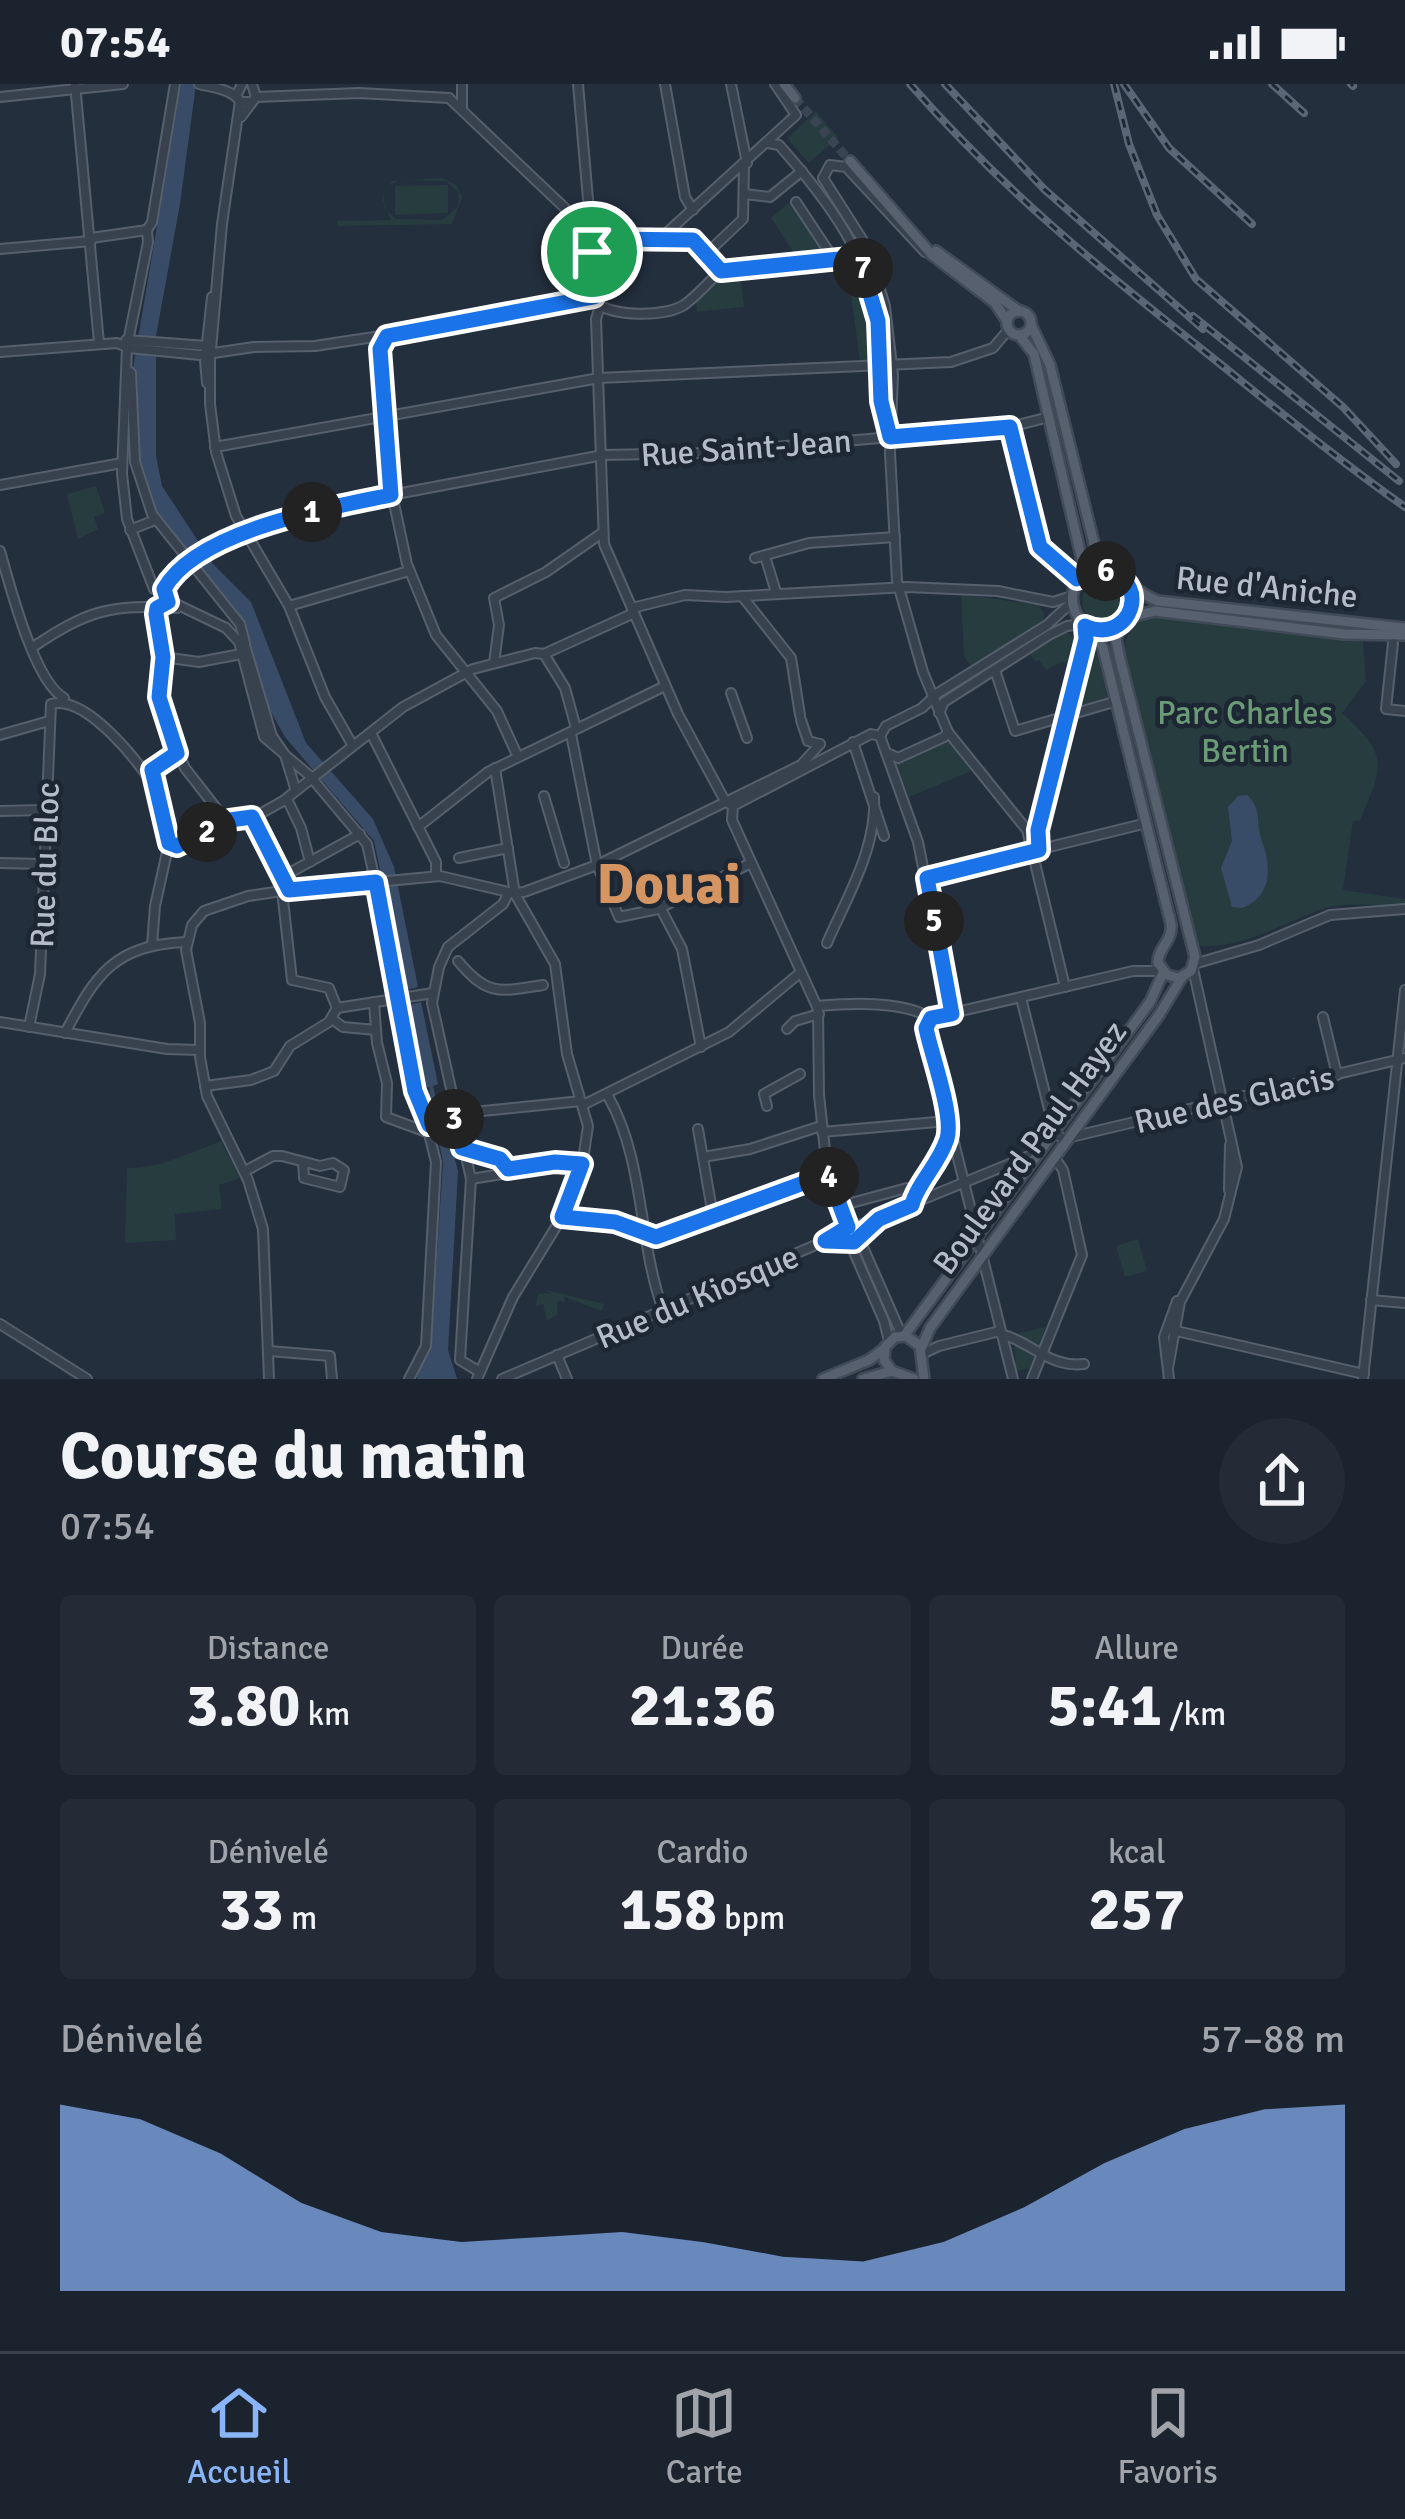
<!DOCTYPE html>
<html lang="fr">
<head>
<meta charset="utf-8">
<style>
  :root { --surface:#1b232e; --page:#242b36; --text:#f1f3f6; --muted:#a0a4aa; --line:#39404a; --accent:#8ab4f8 }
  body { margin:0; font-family:Signika,sans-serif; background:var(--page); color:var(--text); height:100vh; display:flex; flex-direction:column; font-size:45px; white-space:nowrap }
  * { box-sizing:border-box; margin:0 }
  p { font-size:39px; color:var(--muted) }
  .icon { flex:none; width:66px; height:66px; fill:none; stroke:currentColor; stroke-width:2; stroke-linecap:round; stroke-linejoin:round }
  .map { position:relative; height:1295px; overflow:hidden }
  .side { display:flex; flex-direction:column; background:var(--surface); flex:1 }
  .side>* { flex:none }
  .pin { position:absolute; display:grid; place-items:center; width:102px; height:102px; color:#fff; margin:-51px; border:6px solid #fff; border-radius:50%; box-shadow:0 3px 12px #0007 }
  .km { position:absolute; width:60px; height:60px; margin:-30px; border-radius:50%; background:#222; color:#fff; font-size:33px; line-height:60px; text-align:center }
  .round { display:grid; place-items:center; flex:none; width:126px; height:126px; border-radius:63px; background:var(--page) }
  .overview { display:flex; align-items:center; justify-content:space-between; height:204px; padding:0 60px }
  h1 { font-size:66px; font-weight:700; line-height:90px }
  .metrics { display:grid; grid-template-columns:repeat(3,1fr); gap:18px; height:204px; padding:12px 60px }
  .metrics div { display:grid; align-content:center; border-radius:12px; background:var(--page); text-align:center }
  .metrics b { font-size:60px; font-weight:700 }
  .metrics small { font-size:33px; font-weight:400 }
  .metrics p { font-size:33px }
  .chart { height:336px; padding:24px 60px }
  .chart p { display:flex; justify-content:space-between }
  .chart svg { width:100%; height:216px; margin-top:12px; fill:var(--accent); opacity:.7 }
  .status { display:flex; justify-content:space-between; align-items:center; height:84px; padding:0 60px; background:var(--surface); direction:ltr }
  .status svg { height:33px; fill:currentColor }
  .tab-bar { display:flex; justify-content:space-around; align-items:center; height:168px; border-top:3px solid var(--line); background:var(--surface); font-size:33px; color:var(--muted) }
  .tab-bar a { display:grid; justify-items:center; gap:6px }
  .tab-bar .active { color:var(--accent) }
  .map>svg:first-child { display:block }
</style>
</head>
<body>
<div class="status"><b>07:54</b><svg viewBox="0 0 49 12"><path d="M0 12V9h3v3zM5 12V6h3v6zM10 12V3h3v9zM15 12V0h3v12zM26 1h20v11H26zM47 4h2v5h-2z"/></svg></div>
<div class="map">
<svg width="1405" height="1295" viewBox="0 0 1405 1295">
  <rect width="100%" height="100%" fill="#242f3e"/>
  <g fill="#263c3f" fill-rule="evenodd">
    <path d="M816 28 838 53 809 79 787 54Z"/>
    <path d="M442 94 456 101 462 113 452 140 337 142V137L391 136 382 115 392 97ZM402 96 446 97 459 109 458 123 442 136 396 135 385 125C381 110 387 99 402 96Z"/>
    <path d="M448 101V129L395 131V102Z"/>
    <path d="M791 117 824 161 828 169 825 175 800 178 771 134Z"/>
    <path d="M848 187 860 191C869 218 879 251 874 277L860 278Z"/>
    <path d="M741 196 744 223 697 228 696 216 717 197Z"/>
    <path d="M96 402 105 429 94 433 98 445 78 455 67 410Z"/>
    <circle cx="1101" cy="517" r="19"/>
    <path d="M961 510 1038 521 1044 529 1043 538 971 582 964 572Z"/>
    <path d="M1157 532 1363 556 1366 597 1342 629C1390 673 1383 680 1360 737H1353L1343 806 1405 815V822C1379 822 1344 817 1320 826 1277 841 1242 867 1195 861L1123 568C1127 547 1135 534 1157 532Z"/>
    <path d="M1067 548 1077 558 1071 588 1064 577 1046 586 1039 576 1036 578 1029 569Z"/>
    <path d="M1097 570 1108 616 1074 625 1088 572Z"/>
    <path d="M949 654 971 687 909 713 896 678Z"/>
    <path d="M221 1057 240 1094 219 1101 222 1125 175 1130 176 1156 125 1159 127 1084C159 1085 189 1069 221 1057Z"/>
    <path d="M1138 1155 1147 1187 1125 1193 1116 1162Z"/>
    <path d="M546 1206 604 1220 602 1227 564 1213 565 1218 557 1217 558 1230 547 1237 543 1220 536 1222 538 1210 550 1209Z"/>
    <path d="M1045 1243 1038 1265 1041 1271 1033 1284 1017 1287 1012 1278H1016L1013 1251Z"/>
  </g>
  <g fill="#394c67">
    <path d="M181 0H196L180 120 156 252V372L162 402 213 480 251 518 306 659 373 735 394 783 418 903 406 906 374 757 285 653 270 626 246 548 153 431 138 378 133 284Z"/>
    <path d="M1247 711C1263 726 1255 738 1262 757 1271 781 1273 813 1242 824L1232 823 1221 784 1232 757 1228 723 1238 712Z"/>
    <path d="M421 918 438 1000 433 1002 444 1050 449 1053 458 1087 448 1266 457 1295H417L419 1282 431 1264 443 1079 429 1003 423 1004 405 922Z"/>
  </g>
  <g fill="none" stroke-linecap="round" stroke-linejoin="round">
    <path stroke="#3a4453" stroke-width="9" stroke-dasharray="9 4.5" stroke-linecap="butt" d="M795 14 850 77"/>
    <g stroke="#565f6c" stroke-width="12">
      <g id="minor">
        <path d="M75 0 99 259"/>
        <path d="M199 0C215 4 231 5 241 18H250"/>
        <path d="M578 0 597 219C613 233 665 233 684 221 697 212 708 198 721 187"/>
        <path d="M665 0 685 113 693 126"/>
        <path d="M731 0 747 79"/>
        <path d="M237 10 242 0"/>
        <path d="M0 13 123 0"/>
        <path d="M256 13 359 9 449 14"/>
        <path d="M449 14 587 145"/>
        <path d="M240 17 222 140 210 277V320L216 368 236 432 289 522 325 613 353 662"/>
        <path d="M462 25V0"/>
        <path d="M241 33 256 13 252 0"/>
        <path d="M768 59 779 61C827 115 873 175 880 251 883 279 877 309 887 335"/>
        <path d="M823 94 867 163 885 222 893 291 890 369 897 497 923 588 948 648 1027 746 1065 903"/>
        <path d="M823 94 830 81 846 83 925 168"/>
        <path d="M744 110 770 113 802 87"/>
        <path d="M796 118 835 177"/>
        <path d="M91 154 147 146"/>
        <path d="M660 155 796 31 775 0"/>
        <path d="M0 165 91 157"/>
        <path d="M592 167 606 155 693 156 721 187"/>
        <path d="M707 169 743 135 744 81"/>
        <path d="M721 187 835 177 870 169"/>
        <path d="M600 222 596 235 604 460 678 630 725 717 733 722"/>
        <path d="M375 254 380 265 389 396 407 480 436 551 497 627 518 673"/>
        <path d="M126 256 207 262"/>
        <path d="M0 268 117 259 129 264 200 271 254 263 315 262 466 239 594 213"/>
        <path d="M127 286 131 289 135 378 152 430 240 540 245 559"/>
        <path d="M207 299 205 277 212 213"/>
        <path d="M1010 343 1041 466 1081 496"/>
        <path d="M215 363 599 294 951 278 993 264 1009 245"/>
        <path d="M0 401 122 379"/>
        <path d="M130 446 155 436"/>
        <path d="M0 467C10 502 34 597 64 614"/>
        <path d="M765 472 776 508"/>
        <path d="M755 474 809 459 895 453"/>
        <path d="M154 505 127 435 122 390 127 263 148 158 147 146 152 138 175 0"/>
        <path d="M164 505 176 488 206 468 265 441 391 411 603 371 704 369 1010 343 1049 333"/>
        <path d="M164 505 174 519 226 544"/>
        <path d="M742 512 791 574 800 631"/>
        <path d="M289 522 409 487"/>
        <path d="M157 524 163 573 158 609 167 644 185 684 227 738"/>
        <path d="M632 524 685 511 726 513 907 503 998 507 1053 518 1072 512"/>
        <path d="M226 544 239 558 264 653 310 692 367 760 401 916"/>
        <path d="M243 555 272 652 285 671 295 704"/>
        <path d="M1393 559 1386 625 1405 627"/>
        <path d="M33 563C88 526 111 520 177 524"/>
        <path d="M544 570 565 604 576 644"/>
        <path d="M163 573 199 578 241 570"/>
        <path d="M494 579 499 541 494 514 546 488 602 449"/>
        <path d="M995 586 1015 647 1117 617"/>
        <path d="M731 609 747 654"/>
        <path d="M939 629 944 618 1049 551 1067 542 1084 540"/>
        <path d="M801 636 808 657 820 660"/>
        <path d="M371 649 436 778V792"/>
        <path d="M571 650 597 781 619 833 658 825 751 779"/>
        <path d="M0 651 49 637"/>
        <path d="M880 652 918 758 952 930"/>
        <path d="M853 658 884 752"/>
        <path d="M887 669 898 674 944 653 948 648"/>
        <path d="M544 712 564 779"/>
        <path d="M287 715 301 744 310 778"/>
        <path d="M733 722 732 736 818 925 819 1011 826 1076 848 1143 857 1145 859 1154 847 1157 844 1146"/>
        <path d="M733 722 871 650 880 652 886 642 922 624 938 609 1047 541 1072 518"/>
        <path d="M0 727 46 726"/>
        <path d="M252 733 289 806"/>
        <path d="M418 743 488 688 665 602"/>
        <path d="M169 759 177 762 230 737 258 731 283 717 403 623 473 585 535 569 544 570 634 529"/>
        <path d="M1039 766 1038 746 1087 554 1085 542"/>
        <path d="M459 774 508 764"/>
        <path d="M0 779 44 780"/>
        <path d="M284 792 360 750"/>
        <path d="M927 793 1147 739"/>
        <path d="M282 807 292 896 329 904 337 924"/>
        <path d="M660 823 682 865 701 963"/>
        <path d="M827 859C847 813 877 764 874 713"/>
        <path d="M152 861 155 822 169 759 152 686 177 669"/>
        <path d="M458 877C487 912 499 908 543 901"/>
        <path d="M1194 880 1259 861 1330 831 1405 825"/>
        <path d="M1021 914 1055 1049 1067 1058"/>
        <path d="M396 917 436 1078 426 1262 409 1295"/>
        <path d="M374 918 377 959 387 999 386 1033 432 1050"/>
        <path d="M817 922C850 919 902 916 931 934"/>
        <path d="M337 924 433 909"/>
        <path d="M1323 933 1337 991"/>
        <path d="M931 934 926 946 1013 1295"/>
        <path d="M931 934 1133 887H1161"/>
        <path d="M332 935 343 943 376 946"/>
        <path d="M0 938 167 965 200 966"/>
        <path d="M29 943 40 890 51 620C86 610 138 677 156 705"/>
        <path d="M787 945 795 937 819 930"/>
        <path d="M65 949C96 890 114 861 186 858"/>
        <path d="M205 1002 251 996 274 987 290 962 329 938 337 924"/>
        <path d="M608 1012C645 1077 638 1158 663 1226"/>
        <path d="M583 1021 729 948 801 888"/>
        <path d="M767 1022 764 1010 800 990"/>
        <path d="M454 1030 581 1017"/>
        <path d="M429 1041 455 1035"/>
        <path d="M698 1045 713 1132"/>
        <path d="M822 1048 948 1037"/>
        <path d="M1071 1053 1405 974"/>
        <path d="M462 1064 500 1075 507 1083 502 1090 471 1095"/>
        <path d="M703 1073 750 1065 821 1042"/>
        <path d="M508 1085 557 1078 582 1080"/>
        <path d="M245 1087 273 1072H282L320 1082 333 1079 344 1086 340 1103 304 1094 303 1078"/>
        <path d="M1229 1106 1230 1061"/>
        <path d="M912 1121 917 1107 935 1084 949 1046"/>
        <path d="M840 1122 907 1104 917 1107"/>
        <path d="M563 1133 615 1137 646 1152"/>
        <path d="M855 1143 1041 1067"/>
        <path d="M648 1152 663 1151 828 1090"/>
        <path d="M859 1154 902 1252"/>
        <path d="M850 1159 884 1237 889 1257"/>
        <path d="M1371 1216 1405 1219"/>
        <path d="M0 1240 87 1295"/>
        <path d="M1172 1246 1364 1290"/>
        <path d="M1001 1250C1032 1258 1049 1284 1084 1280"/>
        <path d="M269 1267 330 1272 332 1295"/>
        <path d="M922 1270 939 1262 1000 1247"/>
        <path d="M557 1271 567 1295"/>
        <path d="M1168 1284 1180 1218 1224 1135 1237 1083 1193 885"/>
        <path d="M480 1288 460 1276 471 1095 432 919 439 883 448 863 503 820 509 808"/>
        <path d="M269 1295 263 1145 248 1096 207 1012 200 973V939L186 866 192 841 204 827 248 812 282 807 440 792 513 809 524 808 597 781 801 681 820 660"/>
        <path d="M477 1295 513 1213 562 1133 583 1076 588 1042 567 970 555 880 515 810 495 684"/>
        <path d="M502 1295 825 1157 846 1144"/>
        <path d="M1032 1295 1082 1171 1063 1086 1055 1074"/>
        <path d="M1169 1295 1164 1253 1177 1217"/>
        <path d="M1363 1295 1405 906"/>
      </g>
    </g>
    <g stroke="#414a57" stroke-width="14">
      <g id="major">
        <path d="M784 0 795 14"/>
        <path d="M850 77 932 171 995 219 1007 237"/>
        <path d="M936 167 1019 227"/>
        <circle cx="1019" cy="239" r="12"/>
        <path d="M1031 241 1050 281 1097 472 1107 487"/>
        <path d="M1019 251 1034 270 1082 476 1083 494"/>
        <path d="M1127 501 1131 524 1117 542 1094 546C1059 530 1069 481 1107 487 1122 490 1139 511 1158 517L1405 544"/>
        <path d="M1126 534 1155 527 1344 550 1405 551"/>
        <path d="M1091 544 1103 564 1171 840C1173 857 1158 863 1158 879L1167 891 1179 894 1191 887 1195 873 1119 571 1116 555 1122 539"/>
        <path d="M904 1252 1150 918 1163 889"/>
        <path d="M921 1265 930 1244 1159 931 1182 893"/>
        <path d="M892 1287 884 1276 885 1263 895 1253 906 1252 920 1262 924 1295"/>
        <path d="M823 1295 869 1276 884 1265"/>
        <path d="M863 1295 892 1287 914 1295"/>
      </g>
    </g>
    <use href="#minor" stroke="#38414e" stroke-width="8"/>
    <use href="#major" stroke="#56606e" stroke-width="9"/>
    <g stroke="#5a6575" stroke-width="8">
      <g id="rail">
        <path d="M910 0C1004 107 1098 183 1209 271 1274 323 1337 375 1405 423"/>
        <path d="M945 0 1044 105 1203 245"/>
        <path d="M1114 0 1129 60 1157 131 1196 195 1343 323 1396 380"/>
        <path d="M1124 0 1169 64 1252 140"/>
        <path d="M1272 0 1304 29"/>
        <path d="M1351 0 1353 2"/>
        <path d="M1193 232 1399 397"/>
      </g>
    </g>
    <use href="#rail" stroke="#1d2633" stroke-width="3" stroke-dasharray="9" stroke-linecap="butt"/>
  </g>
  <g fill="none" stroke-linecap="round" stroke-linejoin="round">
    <g stroke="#fff" stroke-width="24">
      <path id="route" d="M606 155 693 156 721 187 859 173 878 237 881 317 890 353 1010 343 1040 463 1077 495C1158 467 1140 566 1085 542L1086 555 1038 746 1039 766 927 794 952 930 931 934 926 944C931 970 954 1031 947 1055 939 1080 917 1100 912 1121L879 1135 854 1158 825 1157 848 1143 828 1090 656 1153 615 1138 562 1133 582 1080 555 1078 508 1085 500 1075 462 1064 455 1035 429 1041 415 1007 376 798 289 806 252 733 230 736 177 762 169 759 152 686 177 669 159 613 163 573 156 530 157 524 168 518 164 505C197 446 329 424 391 411L380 265 387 252 594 213 592 168Z"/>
    </g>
    <use href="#route" stroke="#1a73e8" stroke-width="15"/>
  </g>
  <g text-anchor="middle" stroke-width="9" stroke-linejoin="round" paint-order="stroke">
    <g font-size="33" fill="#b4bcc9" stroke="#1d2633">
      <text transform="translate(746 363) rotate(-4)" y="12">Rue Saint-Jean</text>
      <text transform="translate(1267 502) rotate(6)" y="12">Rue d'Aniche</text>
      <text transform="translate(44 781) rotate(-88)" y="12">Rue du Bloc</text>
      <text transform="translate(1234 1015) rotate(-13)" y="12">Rue des Glacis</text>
      <text transform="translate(1029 1063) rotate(-54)" y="12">Boulevard Paul Hayez</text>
      <text transform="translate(697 1212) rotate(-23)" y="12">Rue du Kiosque</text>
    </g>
    <g font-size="33" fill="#6b9a76" stroke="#1d2633">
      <text x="1245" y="640">Parc Charles<tspan x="1245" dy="38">Bertin</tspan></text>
    </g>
    <g font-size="57" font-weight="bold" fill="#d59563" stroke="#1d2633">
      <text x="669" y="819">Douai</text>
    </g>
  </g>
</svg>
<div class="pin" style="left:592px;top:168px;background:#1e9e55"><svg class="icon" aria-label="arrive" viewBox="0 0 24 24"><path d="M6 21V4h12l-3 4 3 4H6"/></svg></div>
<b class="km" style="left:312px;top:428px">1</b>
<b class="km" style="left:207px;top:748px">2</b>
<b class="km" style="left:454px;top:1035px">3</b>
<b class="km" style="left:829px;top:1093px">4</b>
<b class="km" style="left:934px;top:837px">5</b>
<b class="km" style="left:1106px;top:487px">6</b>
<b class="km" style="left:863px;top:184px">7</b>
</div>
<section class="side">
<div class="overview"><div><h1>Course du matin</h1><p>07:54</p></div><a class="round"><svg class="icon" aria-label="share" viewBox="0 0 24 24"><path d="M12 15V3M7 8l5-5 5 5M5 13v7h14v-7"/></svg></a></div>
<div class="metrics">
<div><p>Distance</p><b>3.80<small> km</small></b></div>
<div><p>Durée</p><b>21:36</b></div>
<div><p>Allure</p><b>5:41<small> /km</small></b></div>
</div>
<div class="metrics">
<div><p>Dénivelé</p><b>33<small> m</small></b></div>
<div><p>Cardio</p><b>158<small> bpm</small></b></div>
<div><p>kcal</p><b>257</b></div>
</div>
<div class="chart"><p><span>Dénivelé</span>57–88 m</p>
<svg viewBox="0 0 160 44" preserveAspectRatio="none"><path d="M0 44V6L10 9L20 16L30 26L40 32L50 34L60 33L70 32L80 34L90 37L100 38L110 34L120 27L130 18L140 11L150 7L160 6V44z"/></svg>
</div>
</section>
<nav class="tab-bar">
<a class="active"><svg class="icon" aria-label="home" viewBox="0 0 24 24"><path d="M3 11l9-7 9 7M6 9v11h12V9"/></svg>Accueil</a>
<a><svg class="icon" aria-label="map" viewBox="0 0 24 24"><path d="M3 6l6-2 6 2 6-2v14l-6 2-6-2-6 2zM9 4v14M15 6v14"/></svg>Carte</a>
<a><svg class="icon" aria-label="saved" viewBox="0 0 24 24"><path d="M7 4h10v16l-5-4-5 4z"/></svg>Favoris</a>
</nav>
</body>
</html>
